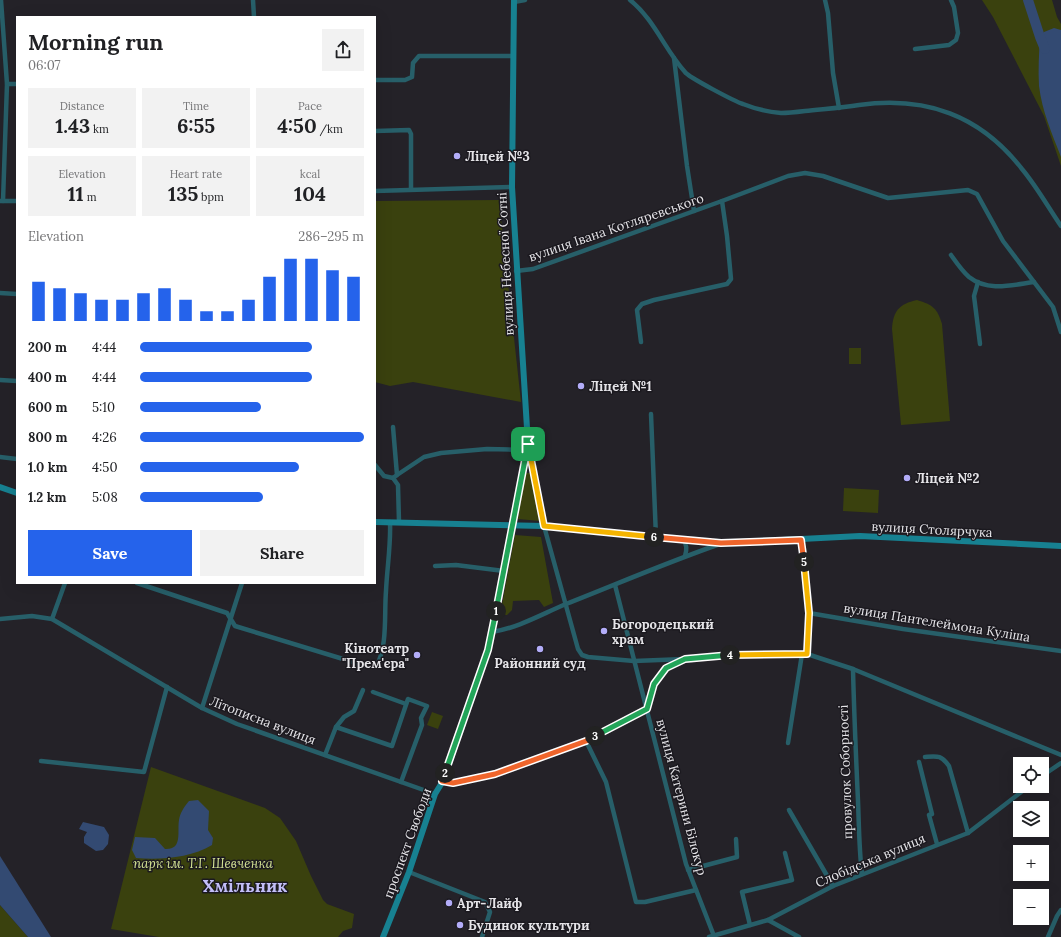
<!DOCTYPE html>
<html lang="en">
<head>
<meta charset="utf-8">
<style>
  :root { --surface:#fff; --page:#f2f2f2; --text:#202124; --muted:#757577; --accent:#2563eb }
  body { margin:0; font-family:Lora,serif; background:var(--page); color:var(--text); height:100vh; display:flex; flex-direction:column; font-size:15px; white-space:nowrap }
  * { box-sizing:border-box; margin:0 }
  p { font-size:13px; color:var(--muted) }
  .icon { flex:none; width:22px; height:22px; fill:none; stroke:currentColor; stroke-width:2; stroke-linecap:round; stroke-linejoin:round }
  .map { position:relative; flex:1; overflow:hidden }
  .drawer { position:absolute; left:16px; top:16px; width:360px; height:568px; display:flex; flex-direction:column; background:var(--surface); border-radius:0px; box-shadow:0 4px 16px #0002 }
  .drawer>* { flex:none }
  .buttons { position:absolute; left:1013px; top:757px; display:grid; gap:8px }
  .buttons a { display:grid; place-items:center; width:36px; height:36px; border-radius:0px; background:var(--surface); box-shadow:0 4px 16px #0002; font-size:20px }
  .pin { position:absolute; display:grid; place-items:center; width:34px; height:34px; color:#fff; margin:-17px; border-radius:8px; box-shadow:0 2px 6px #0006 }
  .km { position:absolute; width:20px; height:20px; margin:-10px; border-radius:50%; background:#222; color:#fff; font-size:11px; line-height:20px; text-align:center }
  .round { display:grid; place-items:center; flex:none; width:42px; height:42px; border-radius:0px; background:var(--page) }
  .headline { display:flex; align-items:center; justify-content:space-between; height:68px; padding:0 12px }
  h1 { font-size:22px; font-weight:700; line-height:30px }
  .figures { display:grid; grid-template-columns:repeat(3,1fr); gap:6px; height:68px; padding:4px 12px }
  .figures div { display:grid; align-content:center; border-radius:0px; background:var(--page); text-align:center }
  .figures b { font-size:20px; font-weight:700 }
  .figures small { font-size:11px; font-weight:400 }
  .figures p { font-size:11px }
  .chart { height:112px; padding:8px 12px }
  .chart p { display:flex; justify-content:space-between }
  .chart svg { width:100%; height:72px; margin-top:4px; stroke:var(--accent); stroke-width:6 }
  .button { display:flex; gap:8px; margin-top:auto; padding:8px 12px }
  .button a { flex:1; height:46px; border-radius:0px; background:var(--accent); color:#fff; font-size:16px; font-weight:700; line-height:46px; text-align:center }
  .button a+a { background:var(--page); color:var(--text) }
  ul { padding:0 12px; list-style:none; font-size:13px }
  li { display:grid; grid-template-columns:64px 48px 1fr; align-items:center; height:30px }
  li i { height:10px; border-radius:5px; background:var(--accent) }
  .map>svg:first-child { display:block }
</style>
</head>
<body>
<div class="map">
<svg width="1061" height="937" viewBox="0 0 1061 937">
  <rect width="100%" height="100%" fill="#242228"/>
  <g fill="#3a410e">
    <path d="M982 0H1052L1057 17 1061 24V166L1044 116 993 17Z"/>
    <path d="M499 200 521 402 413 382 390 386 375 382V201Z"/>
    <path d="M917 300C933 305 937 308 942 324L950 421 901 425 892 329C893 311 899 304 917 300Z"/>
    <rect x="849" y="348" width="12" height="16"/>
    <path d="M525 473H531L540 521 518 519Z"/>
    <path d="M844 488 879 490 878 513 843 511Z"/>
    <path d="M515 535 541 537 553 603 544 607 539 600 513 601 512 610 507 615H503L501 610Z"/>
    <path d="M432 712 443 716 438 729 427 725Z"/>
    <path d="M151 767 265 808 280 818 296 841 311 876 323 900 327 904 354 914 352 928 343 931 338 937H159L111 929Z"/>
    <path d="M0 905 28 937H0Z"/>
  </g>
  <g fill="#334a72">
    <path d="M1054 28 1061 30V157C1052 134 1042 111 1039 86 1038 70 1039 53 1040 37L1044 32Z"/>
    <path d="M198 800 209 811 208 830 213 838 212 845C191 858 160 860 136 858L132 850 135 837 155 838 165 849C183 850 177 832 179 820 180 813 184 807 189 801Z"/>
    <path d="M83 822 104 827 109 835 108 844 103 850 96 851 84 843V837L87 832 79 829Z"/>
    <path d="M0 856 51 937H28L0 905Z"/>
  </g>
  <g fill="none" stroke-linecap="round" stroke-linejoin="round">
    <path stroke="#334a72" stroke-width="10" d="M1028 0 1040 37 1045 49"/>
    <g stroke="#275f69" stroke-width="4.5">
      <path d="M1 0 7 84 3 201"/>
      <path d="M253 0 254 17"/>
      <path d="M630 0C654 19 665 50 685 72 688 77 736 102 743 104 753 108 770 112 781 113 789 113 797 112 805 111 823 109 841 108 859 105 926 96 980 115 1022 169 1037 187 1048 207 1061 226"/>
      <path d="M825 0 828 13 833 73 839 108"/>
      <path d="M514 2 525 0"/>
      <path d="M915 49 949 45 956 40 958 33 954 7 951 0"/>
      <path d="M674 58 687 166 694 211"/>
      <path d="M375 80H405L412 77 413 63 419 56H513"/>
      <path d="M7 84H17"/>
      <path d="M375 131 409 130 411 134V189"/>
      <path d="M375 191 512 187"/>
      <path d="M0 201H17"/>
      <path d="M722 201 788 176 805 173 823 176 888 198 968 190 977 194 1003 241 1053 307 1061 332"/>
      <path d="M951 255C956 262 962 271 969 277 988 292 1012 285 1034 282"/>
      <path d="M516 271 533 269 722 201 727 236 731 279 727 284 654 300 642 304 637 310 641 342"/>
      <path d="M978 282 974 296 980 344"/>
      <path d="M0 293 17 294"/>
      <path d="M0 380 17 381"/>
      <path d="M651 414 656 537"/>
      <path d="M528 447 544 526 578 649 582 655 588 657 634 661 685 659 734 654H807L853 669 1061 755"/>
      <path d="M0 457 17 459"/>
      <path d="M375 465 384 476 393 478 397 475 393 427"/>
      <path d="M397 475 424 457 441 453 487 449 526 450"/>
      <path d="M393 478 398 485 399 522"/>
      <path d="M683 539C687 545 687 549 685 556"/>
      <path d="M801 540 806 571 809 613 807 654"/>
      <path d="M435 566 456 565 504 571"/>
      <path d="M137 583 227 613 235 626 366 666 376 667C388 646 384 614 386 591 387 568 391 545 390 522"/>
      <path d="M615 585 686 864 714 936"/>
      <path d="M809 613 903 629 1061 651"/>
      <path d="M0 619 32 616 52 619 202 708 237 724 435 794"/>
      <path d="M52 619 65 583"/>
      <path d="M492 632C518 628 542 614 566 604 617 584 668 562 720 544"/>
      <path d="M853 669C854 713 856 757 858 801 859 825 859 849 862 874"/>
      <path d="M373 692 406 704"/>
      <path d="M202 708 242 583"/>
      <path d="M336 727 392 746 408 699 427 706 421 718 422 725 401 782"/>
      <path d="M586 741 606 782 636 902H645L696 890"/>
      <path d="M788 743 802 654"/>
      <path d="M325 755 336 727 344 717 354 711 363 690"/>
      <path d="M925 757C938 756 941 755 949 766L968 833"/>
      <path d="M41 761 144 772 167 687"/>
      <path d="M919 762 932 814 929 815 937 844"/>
      <path d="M1042 776 1061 763"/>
      <path d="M443 781 453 783 495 774 529 762 586 741 647 709 654 684 666 668 683 660"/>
      <path d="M789 810 833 886"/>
      <path d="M688 870 737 857 736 839"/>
      <path d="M409 872 485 902 490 912 482 937"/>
      <path d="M768 920 799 937"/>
      <path d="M750 925 742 892 792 880 785 853"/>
      <path d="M709 937 768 920 833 886 968 833 1029 786"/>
      <path d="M1048 937 1057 916 1061 910"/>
    </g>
    <g stroke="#178191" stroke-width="6">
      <path d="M0 487 17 493"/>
      <path d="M375 522 544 526 721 543 860 536 1061 546"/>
      <path d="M383 937 409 872 435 794 443 781 488 650 528 444 512 187 514 0"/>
    </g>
  </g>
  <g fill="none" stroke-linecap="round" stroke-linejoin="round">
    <g stroke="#fff" stroke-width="8">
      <path id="split-1" d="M496 611 528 444"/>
    </g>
    <g stroke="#fff" stroke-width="8">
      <path id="split-2" d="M445 773 488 650 496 611"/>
    </g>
    <g stroke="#fff" stroke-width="8">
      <path id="split-3" d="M445 773 442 781 453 783 495 774 586 741 595 736"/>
    </g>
    <g stroke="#fff" stroke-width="8">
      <path id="split-4" d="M595 736 647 709 654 684 666 668 685 659 730 655"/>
    </g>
    <g stroke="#fff" stroke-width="8">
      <path id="split-5" d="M730 655 807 654 809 613 804 562"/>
    </g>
    <g stroke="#fff" stroke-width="8">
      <path id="split-6" d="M654 537 721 543 801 540 804 562"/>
    </g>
    <g stroke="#fff" stroke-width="8">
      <path id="split-7" d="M528 444 544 526 654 537"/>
    </g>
    <use href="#split-1" stroke="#22a559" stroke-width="5"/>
    <use href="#split-2" stroke="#22a559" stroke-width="5"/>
    <use href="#split-3" stroke="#f0652b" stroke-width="5"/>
    <use href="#split-4" stroke="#22a559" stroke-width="5"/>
    <use href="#split-5" stroke="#f5b400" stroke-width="5"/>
    <use href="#split-6" stroke="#f0652b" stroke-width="5"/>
    <use href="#split-7" stroke="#f5b400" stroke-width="5"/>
  </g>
  <g fill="#b3adf9" stroke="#1b191f" stroke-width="1.5">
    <circle cx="457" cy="156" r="4"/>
    <circle cx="581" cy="386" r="4"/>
    <circle cx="907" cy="478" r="4"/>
    <circle cx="604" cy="631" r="4"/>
    <circle cx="540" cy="649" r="4"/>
    <circle cx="417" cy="655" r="4"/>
    <circle cx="449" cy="903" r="4"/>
    <circle cx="460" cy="925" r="4"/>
  </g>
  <g text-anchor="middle" stroke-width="3" stroke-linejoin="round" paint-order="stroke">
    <g font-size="13" font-weight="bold" fill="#e5e4e8" stroke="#1b191f" text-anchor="start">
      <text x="465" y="161">Ліцей №3</text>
      <text x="589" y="391">Ліцей №1</text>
      <text x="915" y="483">Ліцей №2</text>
      <text x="612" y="629">Богородецький<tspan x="612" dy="15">храм</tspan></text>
      <text x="409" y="653" text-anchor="end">Кінотеатр<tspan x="409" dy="15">"Прем'єра"</tspan></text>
      <text x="540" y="668" text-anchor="middle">Районний суд</text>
      <text x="457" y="908">Арт-Лайф</text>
      <text x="468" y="930">Будинок культури</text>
    </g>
    <g font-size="13" fill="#e5e4e8" stroke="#1b191f">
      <text transform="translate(616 227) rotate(-19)" y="5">вулиця Івана Котляревського</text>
      <text transform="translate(505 264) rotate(-93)" y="5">вулиця Небесної Сотні</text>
      <text transform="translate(932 529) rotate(3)" y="5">вулиця Столярчука</text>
      <text transform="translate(937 622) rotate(9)" y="5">вулиця Пантелеймона Куліша</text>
      <text transform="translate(263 720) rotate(21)" y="5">Літописна вулиця</text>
      <text transform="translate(845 772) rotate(-92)" y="5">провулок Соборності</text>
      <text transform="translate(682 797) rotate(75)" y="5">вулиця Катерини Білокур</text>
      <text transform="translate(407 843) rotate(-70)" y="5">проспект Свободи</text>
      <text transform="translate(870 860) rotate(-23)" y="5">Слобідська вулиця</text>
    </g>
    <g font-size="13" font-style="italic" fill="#d3e292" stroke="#1b191f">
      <text x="203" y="868">парк ім. Т.Г. Шевченка</text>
    </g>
    <g font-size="17" font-weight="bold" fill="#c2bef7" stroke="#1b191f">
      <text x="245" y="892">Хмільник</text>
    </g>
  </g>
</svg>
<div class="buttons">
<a><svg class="icon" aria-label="locate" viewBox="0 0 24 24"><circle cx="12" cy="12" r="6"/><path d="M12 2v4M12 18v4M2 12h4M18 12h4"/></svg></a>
<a><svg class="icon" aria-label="layers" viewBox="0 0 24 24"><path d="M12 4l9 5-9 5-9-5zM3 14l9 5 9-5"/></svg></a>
<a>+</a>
<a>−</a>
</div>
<div class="pin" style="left:528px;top:444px;background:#1e9e55"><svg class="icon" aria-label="arrive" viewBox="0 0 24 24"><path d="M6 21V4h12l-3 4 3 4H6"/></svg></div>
<b class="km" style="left:496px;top:611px">1</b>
<b class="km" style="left:445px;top:773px">2</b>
<b class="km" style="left:595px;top:736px">3</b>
<b class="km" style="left:730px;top:655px">4</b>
<b class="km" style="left:804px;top:562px">5</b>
<b class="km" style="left:654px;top:537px">6</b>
<section class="drawer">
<div class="headline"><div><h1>Morning run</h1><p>06:07</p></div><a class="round"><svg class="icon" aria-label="share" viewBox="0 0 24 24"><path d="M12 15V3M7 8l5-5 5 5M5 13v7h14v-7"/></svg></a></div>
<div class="figures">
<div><p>Distance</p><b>1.43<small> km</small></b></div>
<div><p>Time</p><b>6:55</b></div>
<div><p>Pace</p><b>4:50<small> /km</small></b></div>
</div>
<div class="figures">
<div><p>Elevation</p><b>11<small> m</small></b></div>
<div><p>Heart rate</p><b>135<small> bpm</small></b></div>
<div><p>kcal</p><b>104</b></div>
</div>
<div class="chart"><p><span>Elevation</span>286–295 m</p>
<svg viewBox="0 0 160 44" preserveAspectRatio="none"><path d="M5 44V20M15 44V24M25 44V27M35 44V31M45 44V31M55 44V27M65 44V24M75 44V31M85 44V38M95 44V38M105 44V31M115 44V17M125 44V6M135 44V6M145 44V13M155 44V17"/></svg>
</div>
<ul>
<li><b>200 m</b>4:44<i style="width:77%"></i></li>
<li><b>400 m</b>4:44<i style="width:77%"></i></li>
<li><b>600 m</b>5:10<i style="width:54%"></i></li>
<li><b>800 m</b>4:26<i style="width:100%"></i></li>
<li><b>1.0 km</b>4:50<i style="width:71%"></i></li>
<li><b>1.2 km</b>5:08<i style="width:55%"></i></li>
</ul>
<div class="button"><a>Save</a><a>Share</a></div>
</section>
</div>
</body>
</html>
